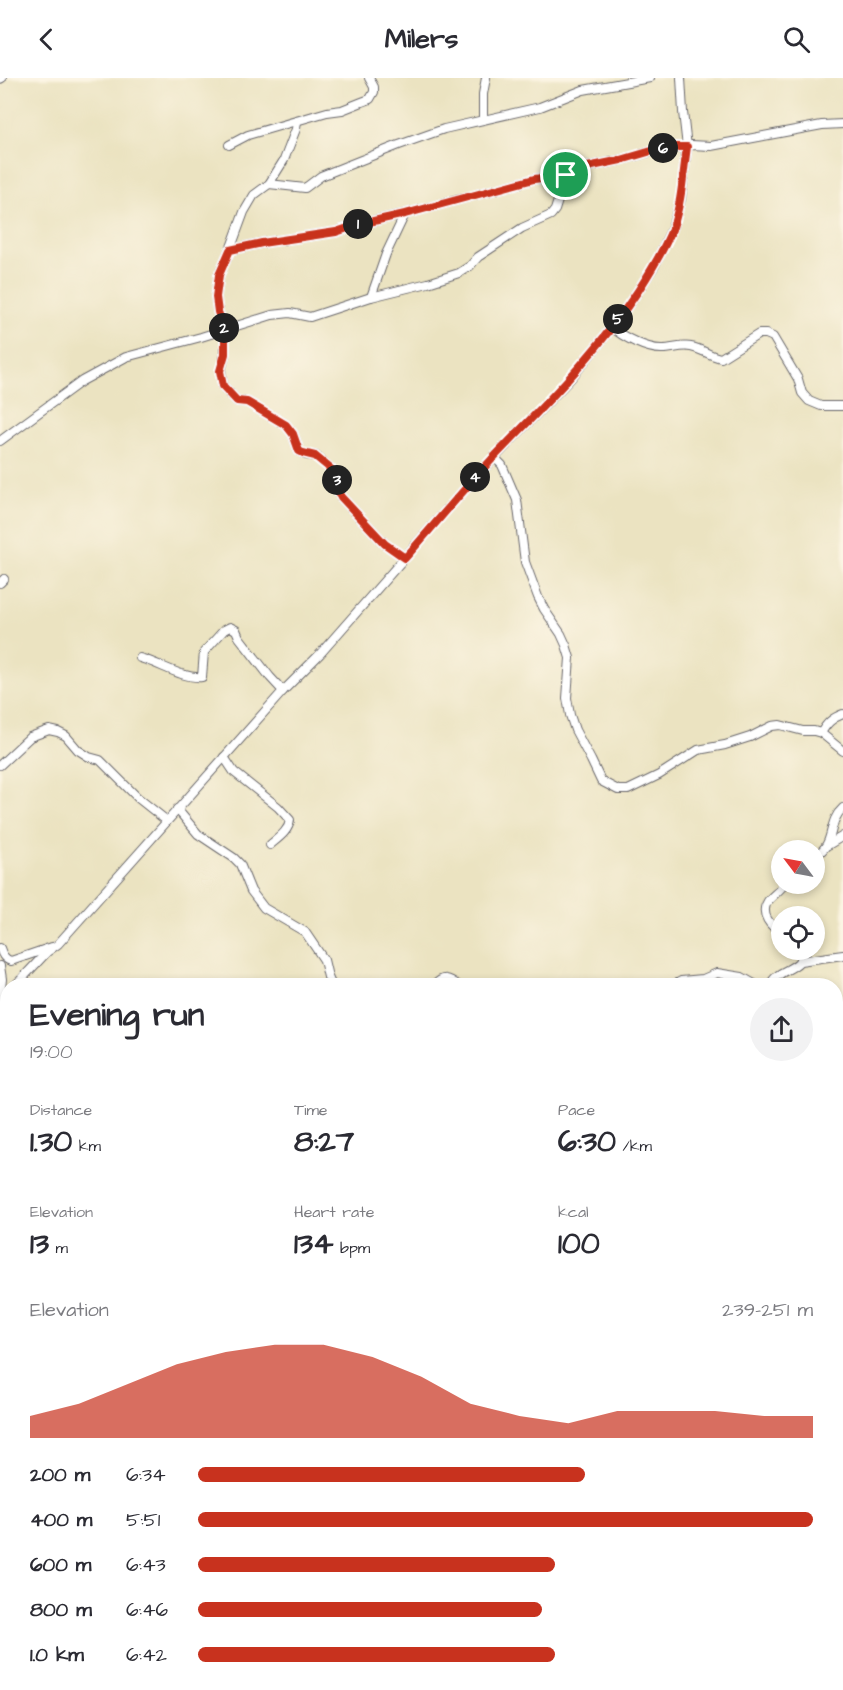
<!DOCTYPE html>
<html lang="en">
<head>
<meta charset="utf-8">
<style>
  :root { --surface:#fff; --page:#f2f2f3; --text:#2b2b33; --muted:#7c7c81; --accent:#c8321e }
  body { margin:0; font-family:"Architects Daughter",sans-serif; background:var(--page); color:var(--text); height:100vh; display:flex; flex-direction:column; font-size:22px; white-space:nowrap }
  * { box-sizing:border-box; margin:0 }
  p { font-size:20px; color:var(--muted) }
  .icon { flex:none; width:33px; height:33px; fill:none; stroke:currentColor; stroke-width:2; stroke-linecap:round; stroke-linejoin:round }
  .map { position:relative; flex:1; overflow:hidden }
  .details { position:absolute; left:0px; top:900px; width:843px; height:712px; display:flex; flex-direction:column; background:var(--surface); border-radius:24px 24px 0 0; box-shadow:0 3px 9px #0003 }
  .details>* { flex:none }
  .needle { width:39px; rotate:302deg }
  .controls { position:absolute; left:771px; top:762px; display:grid; gap:12px }
  .controls a { display:grid; place-items:center; width:54px; height:54px; border-radius:50%; background:var(--surface); box-shadow:0 3px 9px #0003; font-size:30px }
  .pin { position:absolute; display:grid; place-items:center; width:51px; height:51px; color:#fff; margin:-26px; border:3px solid #fff; border-radius:50%; box-shadow:0 2px 6px #0007 }
  .km { position:absolute; width:30px; height:30px; margin:-15px; border-radius:50%; background:#222; color:#fff; font-size:16px; line-height:30px; text-align:center }
  .round { display:grid; place-items:center; flex:none; width:63px; height:63px; border-radius:32px; background:var(--page) }
  .summary { display:flex; align-items:center; justify-content:space-between; height:102px; padding:0 30px }
  h1 { font-size:33px; font-weight:700; line-height:45px }
  .stats { display:grid; grid-template-columns:repeat(3,1fr); gap:9px; height:102px; padding:6px 30px }
  .stats div { display:grid; align-content:center }
  .stats b { font-size:30px; font-weight:700 }
  .stats small { font-size:16px; font-weight:400 }
  .stats p { font-size:16px }
  .chart { height:168px; padding:12px 30px }
  .chart p { display:flex; justify-content:space-between }
  .chart svg { width:100%; height:108px; margin-top:6px; fill:var(--accent); opacity:.7 }
  ul { padding:0 30px; list-style:none; font-size:20px }
  li { display:grid; grid-template-columns:96px 72px 1fr; align-items:center; height:45px }
  li i { height:15px; border-radius:8px; background:var(--accent) }
  header { display:flex; justify-content:space-between; align-items:center; height:78px; padding:0 30px; background:var(--surface); font-size:27px; font-weight:700 }
  .map>svg:first-child { display:block }
</style>
</head>
<body>
<header><svg class="icon" aria-label="back" viewBox="0 0 24 24"><path d="M15 5l-7 7 7 7"/></svg>Milers<svg class="icon" aria-label="search" viewBox="0 0 24 24"><circle cx="10" cy="10" r="6"/><path d="M15 15l6 6"/></svg></header>
<div class="map">
<svg width="843" height="1612" viewBox="0 0 843 1612">
  <rect width="100%" height="100%" fill="#fcf5e5"/>
  <filter id="ink" filterUnits="userSpaceOnUse"><feTurbulence type="fractalNoise" baseFrequency=".0167" numOctaves="2"/><feDisplacementMap in="SourceGraphic" scale="12" xChannelSelector="R" yChannelSelector="G"/><feConvolveMatrix kernelMatrix="1 2 1 2 8 2 1 2 1" color-interpolation-filters="sRGB"/></filter>
  <filter id="wash" filterUnits="userSpaceOnUse"><feTurbulence type="fractalNoise" baseFrequency=".008" numOctaves="4" result="noise"/><feDisplacementMap in="SourceGraphic" scale="24" xChannelSelector="R" yChannelSelector="G"/><feGaussianBlur stdDeviation="1.35" result="paint"/><feColorMatrix in="noise" values="0 0 0 0 0 0 0 0 0 0 0 0 0 0 0 0 0 1.4 0 .05"/><feComposite in="paint" operator="in"/></filter>
  <g filter="url(#wash)">
    <rect width="100%" height="100%" fill="#ebe3c1"/>
    <g fill="none" stroke-linecap="round" stroke-linejoin="round">
      <g stroke="#54b5d3" stroke-width="14">
        <path d="M0 1422 8 1424"/>
        <path d="M289 1605 295 1612"/>
      </g>
    </g>
  </g>
  <g filter="url(#ink)">
    <g fill="none" stroke-linecap="round" stroke-linejoin="round">
      <g stroke="#68666a" stroke-width="10">
        <g id="minor">
          <path d="M0 1 2 0"/>
          <path d="M483 41V16L486 0"/>
          <path d="M297 43 296 51 284 82 269 106 254 117 244 134 230 172 219 197 216 219 218 234 225 252V276L221 293 223 308 237 323 247 324 286 347 293 356 299 373 306 377 316 378 332 392 337 398V411L341 419 385 466 405 480"/>
          <path d="M229 67 248 57 327 34 342 32 362 24 370 21 374 14V9L369 0"/>
          <path d="M269 106 305 110 321 98 399 67 444 51 540 29 583 12 650 0"/>
          <path d="M230 172 262 165 336 154 359 146 405 136 534 101 566 97"/>
          <path d="M371 219 386 176 405 136"/>
          <path d="M612 249C622 259 648 272 663 271 672 271 682 267 691 269 702 271 710 278 721 280L759 256H766L773 259 798 301 802 315 809 323 821 328H843"/>
          <path d="M0 363 82 303 126 279 201 259 272 237 290 235 310 239 316 237 371 219 428 205 459 195 470 188 478 179 522 150 551 137 555 132 566 97 573 92 621 82 665 70 687 69 691 67 711 68 822 47 843 46"/>
          <path d="M494 379 502 387 517 422 525 484 538 519 544 531 561 556 566 567 570 580 567 620 570 637 575 652 591 682 601 703 618 712H628L659 697 698 672 725 667 750 659 772 648 780 647 803 653H814L821 655 843 673"/>
          <path d="M0 505 4 501"/>
          <path d="M140 580C159 585 183 601 202 599L204 574 224 552 230 549 236 552 239 559 270 599 283 613"/>
          <path d="M821 655C827 645 832 640 843 636"/>
          <path d="M224 679 234 694 278 729 290 742C289 753 278 760 270 767"/>
          <path d="M0 687 30 659 49 652 58 654 66 658 78 672 89 679 100 682 138 720 167 743"/>
          <path d="M177 731 198 756 234 780 240 786 251 813 264 830 305 854 324 882 328 899 332 908"/>
          <path d="M828 767 843 758"/>
          <path d="M814 778C837 767 826 745 843 730"/>
          <path d="M782 855C771 849 759 836 768 823 772 818 778 814 782 809V806"/>
          <path d="M0 870C2 876 4 881 11 883L52 869"/>
          <path d="M800 883 843 877"/>
          <path d="M0 888 2 901 0 921"/>
          <path d="M15 908 47 874 58 866 283 613 320 576 472 403 571 300 602 262 630 225 655 187 672 150 681 121 687 69 683 34 681 0"/>
          <path d="M434 908C443 897 449 900 459 908"/>
          <path d="M672 908 681 903 703 901 717 895 742 899 758 908"/>
          <path d="M763 908 771 906C777 890 805 892 802 872"/>
          <path d="M0 928 8 918"/>
          <path d="M0 958 8 972"/>
          <path d="M836 1051 843 1063"/>
          <path d="M836 1102 843 1103"/>
          <path d="M0 1200 8 1181"/>
          <path d="M836 1363 843 1362"/>
          <path d="M836 1454 843 1431"/>
          <path d="M597 1605 599 1612"/>
          <path d="M788 1612 792 1605"/>
        </g>
      </g>
      <use href="#minor" stroke="#fff" stroke-width="8"/>
    </g>
  </g>
  <g fill="none" stroke-linecap="round" stroke-linejoin="round" filter="url(#ink)">
    <g stroke="#fff" stroke-width="12">
      <path id="route" d="M665 69H687C683 96 682 123 673 149 664 172 651 193 638 213 597 275 546 325 495 378 464 411 435 446 405 480L385 466 341 419 337 411V398L332 392 315 378 303 375 299 373 293 356 286 347 247 324 237 323 223 308 220 293 225 276V252L218 234 216 219 219 197 230 172 262 165 336 154 360 146 405 136 534 101 566 97 573 92 621 82Z"/>
    </g>
    <use href="#route" stroke="#c8321e" stroke-width="8"/>
  </g>
</svg>
<div class="controls">
<a><svg class="needle" viewBox="-14 -14 28 28"><path d="M0-13l5 13h-10z" fill="#e53935"/><path d="M0 13l5-13h-10z" fill="#7c7c81"/></svg></a>
<a><svg class="icon" aria-label="locate" viewBox="0 0 24 24"><circle cx="12" cy="12" r="6"/><path d="M12 2v4M12 18v4M2 12h4M18 12h4"/></svg></a>
</div>
<div class="pin" style="left:566px;top:97px;background:#1e9e55"><svg class="icon" aria-label="arrive" viewBox="0 0 24 24"><path d="M6 21V4h12l-3 4 3 4H6"/></svg></div>
<b class="km" style="left:358px;top:146px">1</b>
<b class="km" style="left:224px;top:250px">2</b>
<b class="km" style="left:337px;top:402px">3</b>
<b class="km" style="left:475px;top:399px">4</b>
<b class="km" style="left:618px;top:241px">5</b>
<b class="km" style="left:663px;top:70px">6</b>
<section class="details">
<div class="summary"><div><h1>Evening run</h1><p>19:00</p></div><a class="round"><svg class="icon" aria-label="share" viewBox="0 0 24 24"><path d="M12 15V3M7 8l5-5 5 5M5 13v7h14v-7"/></svg></a></div>
<div class="stats">
<div><p>Distance</p><b>1.30<small> km</small></b></div>
<div><p>Time</p><b>8:27</b></div>
<div><p>Pace</p><b>6:30<small> /km</small></b></div>
</div>
<div class="stats">
<div><p>Elevation</p><b>13<small> m</small></b></div>
<div><p>Heart rate</p><b>134<small> bpm</small></b></div>
<div><p>kcal</p><b>100</b></div>
</div>
<div class="chart"><p><span>Elevation</span>239–251 m</p>
<svg viewBox="0 0 160 44" preserveAspectRatio="none"><path d="M0 44V35L10 30L20 22L30 14L40 9L50 6L60 6L70 11L80 19L90 30L100 35L110 38L120 33L130 33L140 33L150 35L160 35V44z"/></svg>
</div>
<ul>
<li><b>200 m</b>6:34<i style="width:63%"></i></li>
<li><b>400 m</b>5:51<i style="width:100%"></i></li>
<li><b>600 m</b>6:43<i style="width:58%"></i></li>
<li><b>800 m</b>6:46<i style="width:56%"></i></li>
<li><b>1.0 km</b>6:42<i style="width:58%"></i></li>
</ul>
</section>
</div>
</body>
</html>
